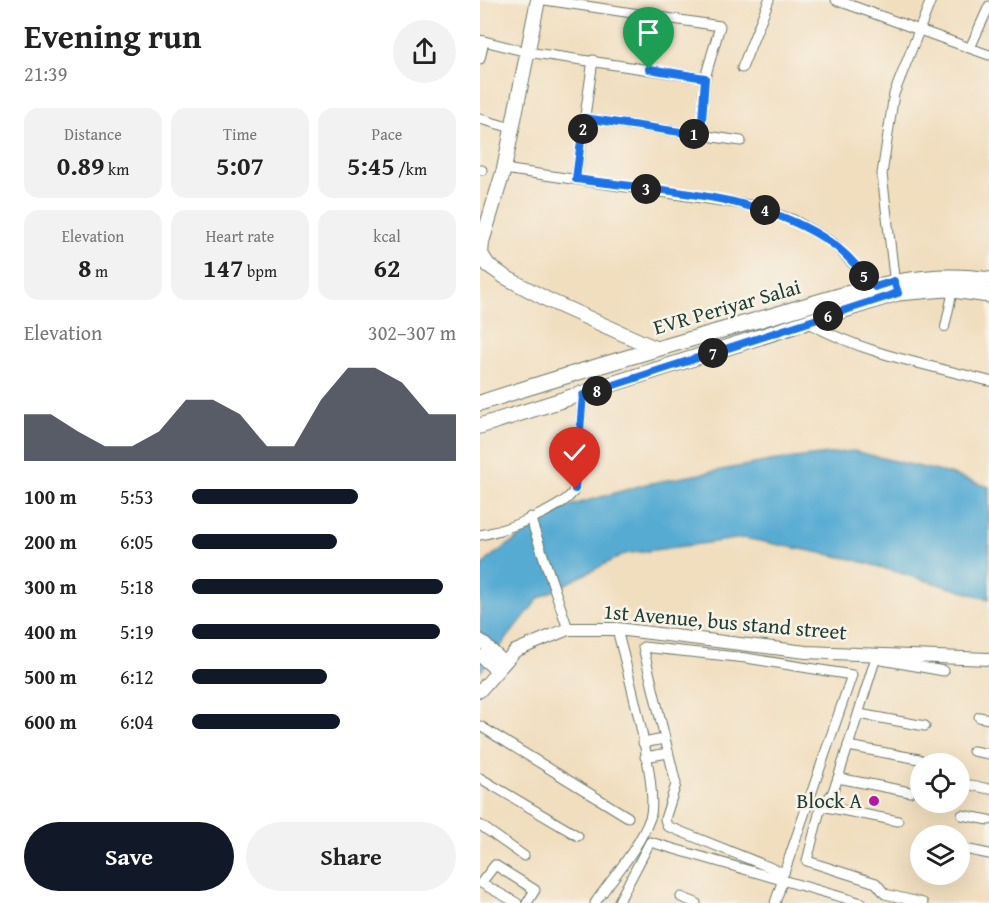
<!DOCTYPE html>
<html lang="en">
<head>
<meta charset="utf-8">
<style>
  :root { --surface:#fff; --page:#f2f2f2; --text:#222; --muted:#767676; --accent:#111827 }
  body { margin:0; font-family:"Gentium Book Plus",serif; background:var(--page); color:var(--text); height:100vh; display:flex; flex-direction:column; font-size:22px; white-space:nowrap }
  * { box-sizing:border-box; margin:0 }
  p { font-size:20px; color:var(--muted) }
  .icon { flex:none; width:33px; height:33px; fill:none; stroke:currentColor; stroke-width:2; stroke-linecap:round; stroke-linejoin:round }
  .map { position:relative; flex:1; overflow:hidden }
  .panel { display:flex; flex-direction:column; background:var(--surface); width:480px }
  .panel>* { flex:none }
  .controls { position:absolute; left:430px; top:753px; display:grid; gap:12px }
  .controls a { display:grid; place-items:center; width:60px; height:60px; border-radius:50%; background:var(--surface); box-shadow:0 6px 24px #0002; font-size:30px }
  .pin { position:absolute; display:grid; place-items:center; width:51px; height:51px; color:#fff; margin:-62px -26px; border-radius:50% 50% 50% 0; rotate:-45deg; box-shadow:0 0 6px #0007 }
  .pin .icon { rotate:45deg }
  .km { position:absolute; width:30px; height:30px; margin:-15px; border-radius:50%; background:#222; color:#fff; font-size:16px; line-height:30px; text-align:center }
  .round { display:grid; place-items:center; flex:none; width:63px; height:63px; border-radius:32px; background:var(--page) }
  .summary { display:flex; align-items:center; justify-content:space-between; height:102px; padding:0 24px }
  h1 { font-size:33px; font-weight:600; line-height:45px }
  .stats { display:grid; grid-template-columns:repeat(3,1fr); gap:9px; height:102px; padding:6px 24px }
  .stats div { display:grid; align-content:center; border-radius:15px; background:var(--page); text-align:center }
  .stats b { font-size:26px; font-weight:600 }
  .stats small { font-size:16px; font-weight:400 }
  .stats p { font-size:16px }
  .chart { height:168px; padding:12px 24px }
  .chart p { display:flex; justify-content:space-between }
  .chart svg { width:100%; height:108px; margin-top:6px; fill:var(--accent); opacity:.7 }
  .button { display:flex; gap:12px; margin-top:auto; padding:12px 24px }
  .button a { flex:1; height:69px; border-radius:36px; background:var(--accent); color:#fff; font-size:24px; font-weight:600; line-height:69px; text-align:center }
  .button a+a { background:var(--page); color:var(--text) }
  ul { padding:0 24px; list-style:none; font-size:20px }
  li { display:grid; grid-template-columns:96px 72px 1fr; align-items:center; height:45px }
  li i { height:15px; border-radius:8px; background:var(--accent) }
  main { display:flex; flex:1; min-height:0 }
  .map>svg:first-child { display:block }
</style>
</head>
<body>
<main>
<section class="panel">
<div class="summary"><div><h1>Evening run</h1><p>21:39</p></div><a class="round"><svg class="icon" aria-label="share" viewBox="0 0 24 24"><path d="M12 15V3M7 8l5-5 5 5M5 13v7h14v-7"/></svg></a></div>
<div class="stats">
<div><p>Distance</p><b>0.89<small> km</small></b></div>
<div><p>Time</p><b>5:07</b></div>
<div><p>Pace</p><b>5:45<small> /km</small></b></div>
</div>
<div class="stats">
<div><p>Elevation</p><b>8<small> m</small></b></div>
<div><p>Heart rate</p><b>147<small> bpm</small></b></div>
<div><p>kcal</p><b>62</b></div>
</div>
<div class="chart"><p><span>Elevation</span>302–307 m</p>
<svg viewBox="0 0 160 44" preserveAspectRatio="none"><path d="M0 44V25L10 25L20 32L30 38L40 38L50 32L60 19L70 19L80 25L90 38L100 38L110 19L120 6L130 6L140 12L150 25L160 25V44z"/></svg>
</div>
<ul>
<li><b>100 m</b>5:53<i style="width:63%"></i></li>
<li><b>200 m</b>6:05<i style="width:55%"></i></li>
<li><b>300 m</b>5:18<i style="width:95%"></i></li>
<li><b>400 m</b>5:19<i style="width:94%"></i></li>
<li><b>500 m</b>6:12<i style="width:51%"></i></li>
<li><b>600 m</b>6:04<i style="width:56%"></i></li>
</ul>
<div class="button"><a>Save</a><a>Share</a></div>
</section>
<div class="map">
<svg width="509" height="903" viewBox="0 0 509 903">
  <rect width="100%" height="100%" fill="#f7f3e8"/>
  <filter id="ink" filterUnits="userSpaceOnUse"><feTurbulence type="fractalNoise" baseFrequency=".0167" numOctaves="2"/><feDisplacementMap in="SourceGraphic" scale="12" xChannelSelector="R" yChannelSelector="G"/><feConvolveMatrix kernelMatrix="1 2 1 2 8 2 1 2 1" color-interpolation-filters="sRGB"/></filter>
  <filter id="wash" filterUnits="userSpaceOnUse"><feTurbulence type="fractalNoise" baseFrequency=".008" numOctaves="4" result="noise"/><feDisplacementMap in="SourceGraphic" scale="24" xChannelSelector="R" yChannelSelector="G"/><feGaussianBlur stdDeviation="1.35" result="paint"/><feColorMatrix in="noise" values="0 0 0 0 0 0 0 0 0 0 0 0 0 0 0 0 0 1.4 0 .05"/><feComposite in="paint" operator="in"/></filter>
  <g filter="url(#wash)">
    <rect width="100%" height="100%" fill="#f1debf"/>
    <path fill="#57abd3" stroke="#3b7484" stroke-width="1.5" d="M373 451 470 474 509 487V599L372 559 264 538 144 554 59 598 0 672V568L13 555 86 507 166 484 290 461Z"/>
  </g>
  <g filter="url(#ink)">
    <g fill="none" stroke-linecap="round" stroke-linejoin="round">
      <g stroke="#687565" stroke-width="10">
        <path id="pedestrian" d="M465 327 473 290"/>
      </g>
      <g stroke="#687565" stroke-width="11">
        <g id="minor">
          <path d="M65 0 240 26 225 78 221 135"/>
          <path d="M356 0 509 55"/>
          <path d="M0 40 47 52 225 78"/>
          <path d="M490 48 509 6"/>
          <path d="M0 59 4 41"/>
          <path d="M262 68 289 0"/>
          <path d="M104 118 261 141"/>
          <path d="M0 119 32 128"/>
          <path d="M24 169 269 205 314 220 353 243 395 287"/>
          <path d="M0 170H2"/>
          <path d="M96 179 113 60"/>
          <path d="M415 285 402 174 414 94 451 0"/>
          <path d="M329 323C384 354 448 365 509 381"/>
          <path d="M50 517 88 629"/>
          <path d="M0 535C23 531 85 509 95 489L103 395"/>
          <path d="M163 647 266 658 372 675 304 873 187 826 185 819 196 784Z"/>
          <path d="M397 654 358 778 352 794 341 806 327 861 396 883 405 894 443 903"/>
          <path d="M396 659 464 671"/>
          <path d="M379 714 445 726"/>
          <path d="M499 717 509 719"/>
          <path d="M0 726 148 817"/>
          <path d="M163 743 184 739"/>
          <path d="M368 746 439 759"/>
          <path d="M493 751 509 754"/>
          <path d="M165 757 188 753"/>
          <path d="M0 778 98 836"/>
          <path d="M358 778 430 792"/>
          <path d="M491 785 509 789"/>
          <path d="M341 806 418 821"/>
          <path d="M482 815 509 820"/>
          <path d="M0 825 44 856"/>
          <path d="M439 843H441"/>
          <path d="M480 848 509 854"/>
          <path d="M201 897 216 903"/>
          <path d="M37 903 1 883 15 865 55 890 47 903"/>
          <path d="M115 903C133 877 159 848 170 818 180 787 146 667 137 629"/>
          <path d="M138 903 170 842 382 903"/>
          <path d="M295 903 302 882"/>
        </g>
      </g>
      <g stroke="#687565" stroke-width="14">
        <g id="tertiary">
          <path d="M0 640 24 662"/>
          <path d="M0 656 16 670"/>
          <path d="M0 691 35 651 88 629H137L326 652 509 659"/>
        </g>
      </g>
      <g stroke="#687565" stroke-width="16">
        <path id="secondary" d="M58 0 24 169 2 242 1 254 8 265 25 277 70 301 177 349"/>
      </g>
      <g stroke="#687565" stroke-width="17">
        <g id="primary">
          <path d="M0 403C91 373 183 347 274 321 351 300 428 267 509 280"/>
          <path d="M0 426 418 293 466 289 509 295"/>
        </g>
      </g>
      <use href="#pedestrian" stroke="#fff" stroke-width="8"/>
      <use href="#minor" stroke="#fff" stroke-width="9"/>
      <use href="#tertiary" stroke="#fff" stroke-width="12"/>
      <use href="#secondary" stroke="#fff" stroke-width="14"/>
      <use href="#primary" stroke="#fff" stroke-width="15"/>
    </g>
  </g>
  <g fill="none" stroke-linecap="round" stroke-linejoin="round" filter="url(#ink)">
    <g stroke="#fff" stroke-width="12">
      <path id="route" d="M95 489 103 395 418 293 414 281 395 287C381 272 367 253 350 242 278 193 180 191 96 179L104 118 221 135 225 78 169 69"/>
    </g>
    <use href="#route" stroke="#1a73e8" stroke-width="8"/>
  </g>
  <circle fill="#b5179e" stroke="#f7f3e8" stroke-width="2" cx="394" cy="801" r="6"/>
  <g text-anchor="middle" stroke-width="5" stroke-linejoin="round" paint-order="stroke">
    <g font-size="21" fill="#1f3d34" stroke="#f7f3e8">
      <text transform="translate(247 307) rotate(-16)" y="7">EVR Periyar Salai</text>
      <text transform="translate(245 622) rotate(5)" y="7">1st Avenue, bus stand street</text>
    </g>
    <g font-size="21" fill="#1f3d34" stroke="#f7f3e8" text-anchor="end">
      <text x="382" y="808">Block A</text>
    </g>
  </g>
</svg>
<div class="controls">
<a><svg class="icon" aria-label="locate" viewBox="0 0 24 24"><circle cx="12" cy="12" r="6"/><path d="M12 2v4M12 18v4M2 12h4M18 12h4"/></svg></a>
<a><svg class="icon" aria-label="layers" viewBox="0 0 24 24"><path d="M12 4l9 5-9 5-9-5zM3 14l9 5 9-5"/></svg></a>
</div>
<div class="pin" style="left:169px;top:69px;background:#1e9e55"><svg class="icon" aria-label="arrive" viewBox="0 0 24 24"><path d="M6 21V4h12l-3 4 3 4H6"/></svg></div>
<div class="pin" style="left:95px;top:489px;background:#d93025"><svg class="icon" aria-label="check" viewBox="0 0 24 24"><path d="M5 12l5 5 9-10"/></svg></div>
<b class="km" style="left:214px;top:134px">1</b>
<b class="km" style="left:103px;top:129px">2</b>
<b class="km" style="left:166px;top:189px">3</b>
<b class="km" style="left:285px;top:210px">4</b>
<b class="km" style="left:384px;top:276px">5</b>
<b class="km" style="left:348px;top:316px">6</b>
<b class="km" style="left:233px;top:353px">7</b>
<b class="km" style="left:117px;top:391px">8</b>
</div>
</main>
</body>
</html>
